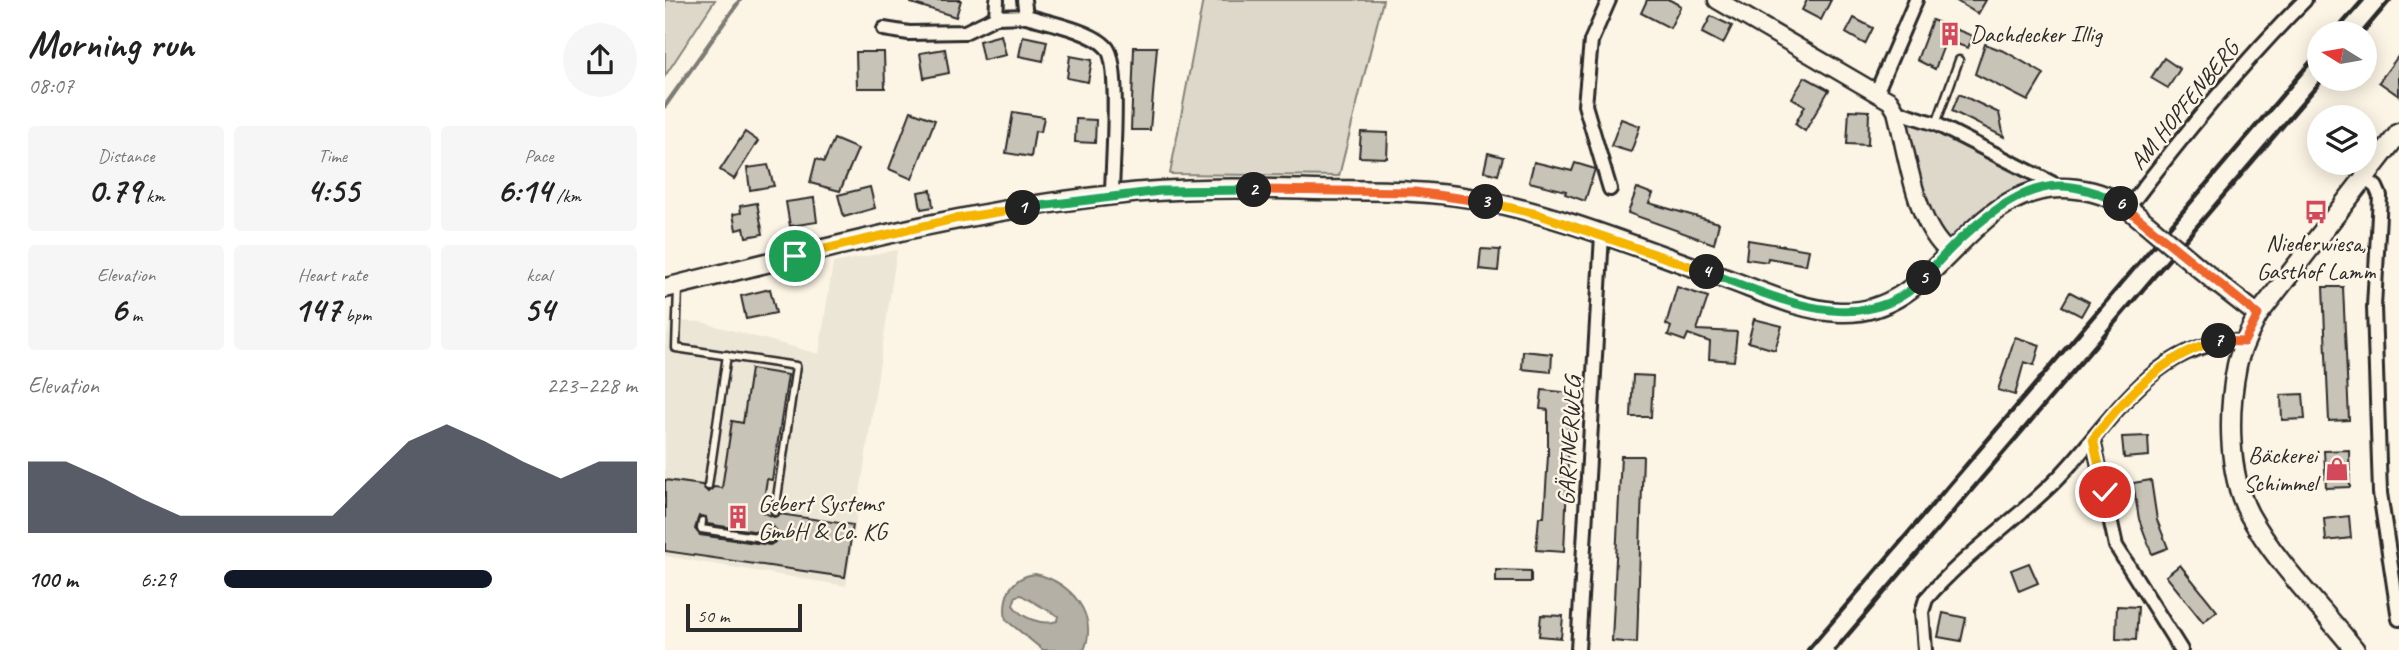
<!DOCTYPE html>
<html lang="en">
<head>
<meta charset="utf-8">
<style>
  :root { --surface:#fff; --page:#f6f6f6; --text:#222; --muted:#767676; --accent:#111827 }
  body { margin:0; font-family:Caveat,sans-serif; background:var(--page); color:var(--text); height:100vh; display:flex; flex-direction:column; font-size:26px; white-space:nowrap }
  * { box-sizing:border-box; margin:0 }
  p { font-size:23px; color:var(--muted) }
  .icon { flex:none; width:38px; height:38px; fill:none; stroke:currentColor; stroke-width:2; stroke-linecap:round; stroke-linejoin:round }
  .map { position:relative; flex:1; overflow:hidden }
  .panel { display:flex; flex-direction:column; background:var(--surface); width:665px }
  .panel>* { flex:none }
  .needle { width:46px; rotate:281deg }
  .controls { position:absolute; left:1642px; top:21px; display:grid; gap:14px }
  .controls a { display:grid; place-items:center; width:70px; height:70px; border-radius:50%; background:var(--surface); box-shadow:0 4px 18px #0003; font-size:35px }
  .scale { position:absolute; left:21px; bottom:18px; width:116px; box-sizing:border-box; padding-left:7px; border:4px solid #2b2b2b; border-top:0; font-size:19px; line-height:24px; white-space:nowrap; color:#2b2b2b; -webkit-text-stroke:5px #fcf5e5; paint-order:stroke }
  .pin { position:absolute; display:grid; place-items:center; width:60px; height:60px; color:#fff; margin:-30px; border:4px solid #fff; border-radius:50%; box-shadow:0 2px 7px #0007 }
  .km { position:absolute; width:35px; height:35px; margin:-18px; border-radius:50%; background:#222; color:#fff; font-size:19px; line-height:35px; text-align:center }
  .round { display:grid; place-items:center; flex:none; width:74px; height:74px; border-radius:37px; background:var(--page) }
  .summary { display:flex; align-items:center; justify-content:space-between; height:119px; padding:0 28px }
  h1 { font-size:38px; font-weight:800; line-height:52px }
  .stats { display:grid; grid-template-columns:repeat(3,1fr); gap:10px; height:119px; padding:7px 28px }
  .stats div { display:grid; align-content:center; border-radius:7px; background:var(--page); text-align:center }
  .stats b { font-size:35px; font-weight:800 }
  .stats small { font-size:19px; font-weight:400 }
  .stats p { font-size:19px }
  .chart { height:196px; padding:14px 28px }
  .chart p { display:flex; justify-content:space-between }
  .chart svg { width:100%; height:126px; margin-top:7px; fill:var(--accent); opacity:.7 }
  ul { padding:0 28px; list-style:none; font-size:23px }
  li { display:grid; grid-template-columns:112px 84px 1fr; align-items:center; height:52px }
  li i { height:18px; border-radius:9px; background:var(--accent) }
  main { display:flex; flex:1; min-height:0 }
  .map>svg:first-child { display:block }
</style>
</head>
<body>
<main>
<section class="panel">
<div class="summary"><div><h1>Morning run</h1><p>08:07</p></div><a class="round"><svg class="icon" aria-label="share" viewBox="0 0 24 24"><path d="M12 15V3M7 8l5-5 5 5M5 13v7h14v-7"/></svg></a></div>
<div class="stats">
<div><p>Distance</p><b>0.79<small> km</small></b></div>
<div><p>Time</p><b>4:55</b></div>
<div><p>Pace</p><b>6:14<small> /km</small></b></div>
</div>
<div class="stats">
<div><p>Elevation</p><b>6<small> m</small></b></div>
<div><p>Heart rate</p><b>147<small> bpm</small></b></div>
<div><p>kcal</p><b>54</b></div>
</div>
<div class="chart"><p><span>Elevation</span>223–228 m</p>
<svg viewBox="0 0 160 44" preserveAspectRatio="none"><path d="M0 44V19L10 19L20 25L30 32L40 38L50 38L60 38L70 38L80 38L90 25L100 12L110 6L120 12L130 19L140 25L150 19L160 19V44z"/></svg>
</div>
<ul>
<li><b>100 m</b>6:29<i style="width:65%"></i></li>
</ul>
</section>
<div class="map">
<svg width="1734" height="650" viewBox="0 0 1734 650">
  <rect width="100%" height="100%" fill="#fcf5e5"/>
  <filter id="ink" filterUnits="userSpaceOnUse"><feTurbulence type="fractalNoise" baseFrequency=".0143" numOctaves="2"/><feDisplacementMap in="SourceGraphic" scale="14" xChannelSelector="R" yChannelSelector="G"/><feConvolveMatrix kernelMatrix="1 2 1 2 8 2 1 2 1" color-interpolation-filters="sRGB"/></filter>
  <g filter="url(#ink)">
    <path fill="#ece6d7" d="M232 250 181 586 0 556V346L5 321 36 322 154 354 168 263Z"/>
    <g fill="#ded8ca" stroke="#84827a" stroke-width="2">
      <path d="M0 0H50L0 76Z"/>
      <path d="M538 0H718L674 176 505 174Z"/>
      <path d="M1231 111 1393 186 1374 190 1284 252 1273 243Z"/>
    </g>
    <path fill="#b4b0a5" stroke="#7d7b74" stroke-width="2" fill-rule="evenodd" d="M370 574C405 581 434 615 419 650H378L341 620C337 596 346 577 370 574ZM356 595 393 616 392 621C377 626 356 618 348 605L351 596Z"/>
    <g fill="none" stroke-linecap="round" stroke-linejoin="round">
      <path stroke="#7d7b74" stroke-width="4.5" d="M0 106 75 0"/>
    </g>
    <g fill="#c8c3b7" stroke="#2b2b2b" stroke-width="2" fill-rule="evenodd">
      <path d="M246 0H296L291 17 246 3Z"/>
      <path d="M982 0H1005L1016 6 1005 28 976 13Z"/>
      <path d="M1142 0H1166L1156 20 1137 10Z"/>
      <path d="M1290 0H1321L1313 14Z"/>
      <path d="M1046 16 1067 26 1058 44 1037 33Z"/>
      <path d="M1189 18 1208 28 1200 44 1181 33Z"/>
      <path d="M1267 20 1308 36 1303 48 1281 40 1270 69 1252 60Z"/>
      <path d="M336 35 341 55 318 60 314 41Z"/>
      <path d="M358 36 382 41 378 61 354 56Z"/>
      <path d="M1320 44 1341 52 1379 74 1363 101 1310 74Z"/>
      <path d="M469 47H492L485 130H466Z"/>
      <path d="M280 49 284 73 259 78 255 53Z"/>
      <path d="M191 52H219L220 88H192Z"/>
      <path d="M1734 55V96L1714 82Z"/>
      <path d="M405 56 427 60 423 82 402 78Z"/>
      <path d="M1499 58 1515 69 1503 88 1486 78Z"/>
      <path d="M1140 77 1164 90 1140 131 1130 124 1140 106 1127 98Z"/>
      <path d="M1294 94 1334 113 1339 137 1287 111Z"/>
      <path d="M1184 110 1204 111 1203 145 1182 144Z"/>
      <path d="M246 111 270 120 247 179 224 169Z"/>
      <path d="M348 112 379 117 376 132 370 131 366 157 341 153Z"/>
      <path d="M411 119 431 120 430 143 410 142Z"/>
      <path d="M956 119 975 126 966 152 946 146Z"/>
      <path d="M80 132 93 141 69 179 55 170Z"/>
      <path d="M696 132 723 133 722 158 694 157Z"/>
      <path d="M169 139 193 149 175 191 145 183 151 159 159 162Z"/>
      <path d="M823 153 838 157 833 175 819 171Z"/>
      <path d="M869 162 907 171 910 163 930 169 920 201 900 194 901 191 864 182Z"/>
      <path d="M103 165 109 186 85 190 82 168Z"/>
      <path d="M205 187 210 208 179 217 173 195Z"/>
      <path d="M972 188 988 194 984 203 1054 223 1049 244 963 213Z"/>
      <path d="M266 190 268 207 256 209 253 192Z"/>
      <path d="M149 198 152 222 125 226 121 202Z"/>
      <path d="M92 203 98 234 81 237 79 228 71 230 68 214 76 213 75 206Z"/>
      <path d="M1083 240 1144 250 1141 265 1103 258 1102 262 1081 259Z"/>
      <path d="M816 249 835 250 833 271 814 269Z"/>
      <path d="M1012 287 1043 297 1032 330 1072 332 1069 361 1044 359 1045 342 1023 334 1020 341 1003 335 1006 327 1001 324Z"/>
      <path d="M1658 287H1678L1684 420 1664 421Z"/>
      <path d="M105 289 111 313 81 319 76 296Z"/>
      <path d="M1405 292 1424 302 1416 316 1397 306Z"/>
      <path d="M1089 319 1117 326 1110 350 1083 342Z"/>
      <path d="M1350 337 1375 345 1369 365 1359 362 1350 395 1333 390Z"/>
      <path d="M858 351 887 354 886 372 857 369Z"/>
      <path d="M86 369 123 375 107 480 102 479 97 512 109 517 115 514 188 525 180 577 0 551V480L37 485 43 492 49 487 57 488 67 421 78 423ZM34 516 41 517 42 524 101 533 108 526 112 534 110 542 105 545 35 535 30 529Z"/>
      <path d="M968 375 988 376 986 417H966Z"/>
      <path d="M877 390 906 393 899 552 871 550 874 517H879L883 456V410L875 409Z"/>
      <path d="M1638 394 1640 419 1617 420 1616 395Z"/>
      <path d="M1483 436 1484 456 1459 458 1457 437Z"/>
      <path d="M1684 450 1685 487 1661 488 1659 451Z"/>
      <path d="M956 456H978L972 643 947 641Z"/>
      <path d="M1486 480 1492 520 1503 548 1487 554 1474 519 1468 483Z"/>
      <path d="M1684 516 1686 538 1661 541 1659 519Z"/>
      <path d="M1364 563 1373 583 1354 591 1346 570Z"/>
      <path d="M1515 565 1552 611 1538 622 1501 576Z"/>
      <path d="M831 570 866 571V582H831Z"/>
      <path d="M1452 606 1473 607 1471 640 1451 639Z"/>
      <path d="M1278 613 1301 618 1296 641 1273 637Z"/>
      <path d="M876 615 898 616 896 638 874 636Z"/>
    </g>
    <g fill="none" stroke-linecap="round" stroke-linejoin="round">
      <g stroke="#2b2b2b" stroke-width="11">
        <g id="service">
          <path d="M1271 124 1294 60"/>
          <path d="M13 287 11 348 131 366 110 512"/>
          <path d="M43 486 62 355"/>
          <path d="M37 521 36 529 105 539 107 532"/>
        </g>
      </g>
      <g stroke="#2b2b2b" stroke-width="18">
        <g id="minor">
          <path d="M359 0 361 16C382 22 428 31 442 48 456 66 447 168 447 195"/>
          <path d="M944 0 926 41 920 105 945 189"/>
          <path d="M331 17 332 0"/>
          <path d="M219 29 244 33 300 32 331 17 361 16"/>
          <path d="M1212 91 1251 0"/>
          <path d="M1231 111 1271 124 1393 186"/>
          <path d="M1700 178 1711 187 1715 196 1709 307 1715 493 1734 619"/>
          <path d="M1463 208C1518 135 1575 65 1640 0"/>
          <path d="M1428 439 1451 546 1516 650"/>
          <path d="M913 650 937 235"/>
          <path d="M1260 650 1257 612 1261 599C1298 556 1346 524 1387 484 1444 429 1488 336 1579 342"/>
        </g>
      </g>
      <g stroke="#2b2b2b" stroke-width="21">
        <path id="tertiary" d="M1052 0 1225 101 1231 111C1242 153 1250 225 1284 252"/>
      </g>
      <g stroke="#2b2b2b" stroke-width="23">
        <g id="secondary">
          <path d="M1552 283 1593 315"/>
          <path d="M0 288C148 252 296 211 448 195 515 187 583 188 650 190 701 191 754 189 805 198 891 213 974 248 1056 277 1094 290 1135 311 1175 312 1277 317 1304 174 1412 189 1432 191 1454 200 1469 213"/>
          <path d="M1690 650C1655 606 1611 563 1584 514 1562 472 1563 410 1572 365 1576 347 1585 331 1593 315L1734 133"/>
        </g>
      </g>
      <use href="#service" stroke="#fcf5e5" stroke-width="6"/>
      <use href="#minor" stroke="#fcf5e5" stroke-width="12"/>
      <use href="#tertiary" stroke="#fcf5e5" stroke-width="16"/>
      <use href="#secondary" stroke="#fcf5e5" stroke-width="18"/>
      <g stroke="#2b2b2b" stroke-width="4.5">
        <path d="M1669 33 1698 0"/>
        <path d="M1697 33 1725 0"/>
        <path d="M1143 650 1654 52"/>
        <path d="M1170 650 1658 79"/>
      </g>
      <g stroke="#2b2b2b" stroke-width="23" stroke-linecap="butt">
        <path id="secondary-bridge" d="M1469 213 1552 283"/>
      </g>
      <use href="#secondary-bridge" stroke="#fcf5e5" stroke-width="18"/>
    </g>
  </g>
  <g fill="none" stroke-linecap="round" stroke-linejoin="round" filter="url(#ink)">
    <g stroke="#fff" stroke-width="14">
      <path id="split-1" d="M130 256 289 219 358 208"/>
    </g>
    <g stroke="#fff" stroke-width="14">
      <path id="split-2" d="M358 208 495 191 589 190"/>
    </g>
    <g stroke="#fff" stroke-width="14">
      <path id="split-3" d="M589 190 750 192 821 202"/>
    </g>
    <g stroke="#fff" stroke-width="14">
      <path id="split-4" d="M821 202 872 214 1042 272"/>
    </g>
    <g stroke="#fff" stroke-width="14">
      <path id="split-5" d="M1042 272C1111 297 1198 342 1259 278"/>
    </g>
    <g stroke="#fff" stroke-width="14">
      <path id="split-6" d="M1259 278C1288 243 1345 186 1394 186 1416 186 1437 194 1456 204"/>
    </g>
    <g stroke="#fff" stroke-width="14">
      <path id="split-7" d="M1456 204 1593 315 1579 342 1554 341"/>
    </g>
    <g stroke="#fff" stroke-width="14">
      <path id="split-8" d="M1440 492 1428 439C1460 397 1501 352 1554 341"/>
    </g>
    <use href="#split-1" stroke="#f5b400" stroke-width="9"/>
    <use href="#split-2" stroke="#22a559" stroke-width="9"/>
    <use href="#split-3" stroke="#f0652b" stroke-width="9"/>
    <use href="#split-4" stroke="#f5b400" stroke-width="9"/>
    <use href="#split-5" stroke="#22a559" stroke-width="9"/>
    <use href="#split-6" stroke="#22a559" stroke-width="9"/>
    <use href="#split-7" stroke="#f0652b" stroke-width="9"/>
    <use href="#split-8" stroke="#f5b400" stroke-width="9"/>
  </g>
  <defs>
    <g id="building-bare" transform="scale(1.89)"><path d="M-4-6H4V6H1V3H-1V6H-4ZM-2.5-4.3h1.7v1.8h-1.7ZM.8-4.3h1.7v1.8H.8ZM-2.5-1h1.7V.8h-1.7ZM.8-1h1.7V.8H.8Z" fill="#d1495b" stroke="#fcf5e5" stroke-width="2.5" paint-order="stroke"/></g>
    <g id="bus-bare" transform="scale(1.89)"><path d="M-5-6H5V4H4V6H2V4H-2V6H-4V4H-5ZM-3.5-4V0h7V-4ZM-3.5 1.2v1.5H-2V1.2ZM2 1.2v1.5H3.5V1.2Z" fill="#d1495b" stroke="#fcf5e5" stroke-width="2.5" paint-order="stroke"/></g>
    <g id="shop-bare" transform="scale(1.89)"><path d="M-5-2.5h2.3a2.7 3.5 0 0 1 5.4 0H5L5.5 6h-11ZM-1.5-2.5h3a1.5 2.3 0 0 0-3 0Z" fill="#d1495b" stroke="#fcf5e5" stroke-width="2.5" paint-order="stroke"/></g>
  </defs>
  <g fill-rule="evenodd">
    <use href="#building-bare" x="1285" y="34"/>
    <use href="#bus-bare" x="1651" y="212"/>
    <use href="#shop-bare" x="1672" y="469"/>
    <use href="#building-bare" x="73" y="517"/>
  </g>
  <g text-anchor="middle" stroke-width="5" stroke-linejoin="round" paint-order="stroke">
    <g font-size="24" fill="#2b2b2b" stroke="#fcf5e5" text-anchor="start">
      <text x="1305" y="42">Dachdecker Illig</text>
      <text x="1651" y="251" text-anchor="middle">Niederwiesa,<tspan x="1651" dy="28">Gasthof Lamm</tspan></text>
      <text x="1652" y="463" text-anchor="end">Bäckerei<tspan x="1652" dy="28">Schimmel</tspan></text>
      <text x="93" y="511">Gebert Systems<tspan x="93" dy="28">GmbH &amp; Co. KG</tspan></text>
    </g>
    <g font-size="24" fill="#2b2b2b" stroke="#fcf5e5">
      <text transform="translate(1519 105) rotate(-51)" y="8">AM HOPFENBERG</text>
      <text transform="translate(904 441) rotate(-87)" y="8">GÄRTNERWEG</text>
    </g>
  </g>
</svg>
<div class="controls">
<a><svg class="needle" viewBox="-14 -14 28 28"><path d="M0-13l5 13h-10z" fill="#e53935"/><path d="M0 13l5-13h-10z" fill="#767676"/></svg></a>
<a><svg class="icon" aria-label="layers" viewBox="0 0 24 24"><path d="M12 4l9 5-9 5-9-5zM3 14l9 5 9-5"/></svg></a>
</div>
<div class="scale">50 m</div>
<div class="pin" style="left:130px;top:256px;background:#1e9e55"><svg class="icon" aria-label="arrive" viewBox="0 0 24 24"><path d="M6 21V4h12l-3 4 3 4H6"/></svg></div>
<div class="pin" style="left:1440px;top:492px;background:#d93025"><svg class="icon" aria-label="check" viewBox="0 0 24 24"><path d="M5 12l5 5 9-10"/></svg></div>
<b class="km" style="left:358px;top:208px">1</b>
<b class="km" style="left:589px;top:190px">2</b>
<b class="km" style="left:821px;top:202px">3</b>
<b class="km" style="left:1042px;top:272px">4</b>
<b class="km" style="left:1259px;top:278px">5</b>
<b class="km" style="left:1456px;top:204px">6</b>
<b class="km" style="left:1554px;top:341px">7</b>
</div>
</main>
</body>
</html>
